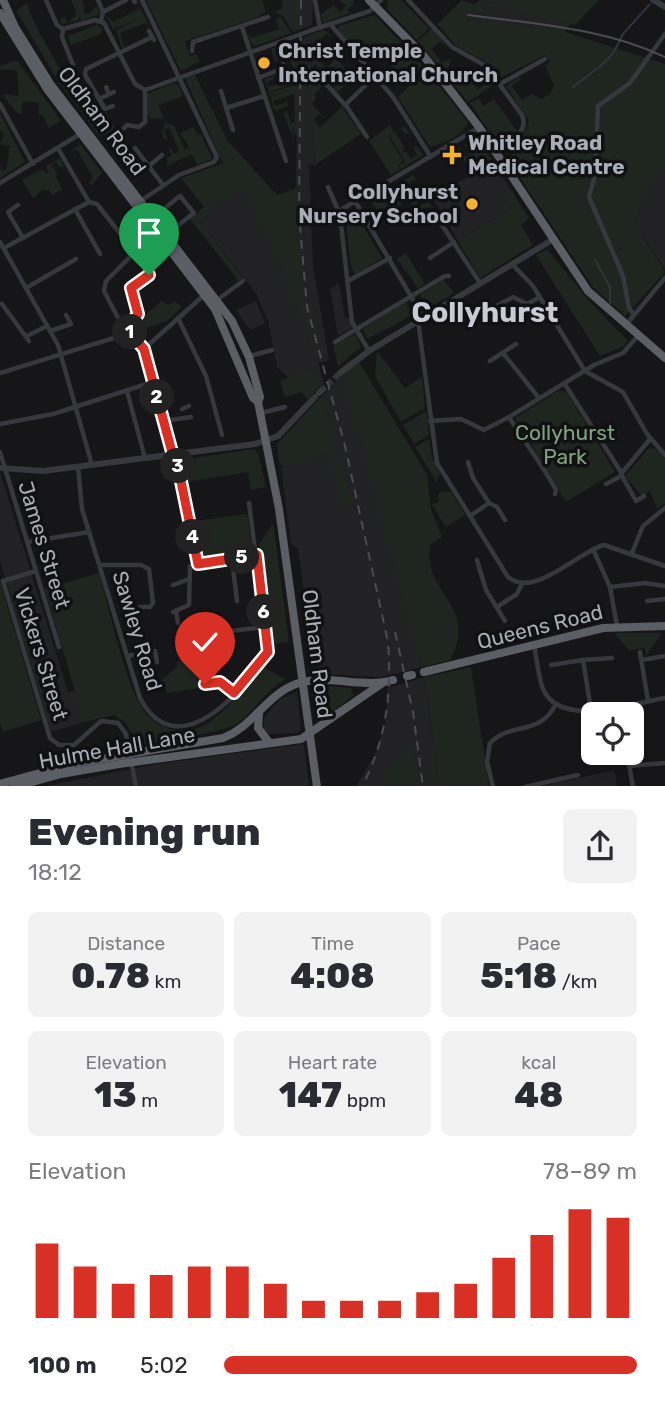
<!DOCTYPE html>
<html lang="en">
<head>
<meta charset="utf-8">
<style>
  :root { --surface:#fff; --page:#f2f2f3; --text:#2b2b33; --muted:#7c7c81; --accent:#d93025 }
  body { margin:0; font-family:Rubik,sans-serif; background:var(--page); color:var(--text); height:100vh; display:flex; flex-direction:column; font-size:26px; white-space:nowrap }
  * { box-sizing:border-box; margin:0 }
  p { font-size:23px; color:var(--muted) }
  .icon { flex:none; width:38px; height:38px; fill:none; stroke:currentColor; stroke-width:2; stroke-linecap:round; stroke-linejoin:round }
  .map { position:relative; height:786px; overflow:hidden }
  .details { display:flex; flex-direction:column; background:var(--surface); flex:1 }
  .details>* { flex:none }
  .buttons { position:absolute; left:581px; top:702px; display:grid; gap:14px }
  .buttons a { display:grid; place-items:center; width:63px; height:63px; border-radius:10px; background:var(--surface); box-shadow:0 7px 28px #0002; font-size:35px }
  .pin { position:absolute; display:grid; place-items:center; width:60px; height:60px; color:#fff; margin:-72px -30px; border-radius:50% 50% 50% 0; rotate:-45deg; box-shadow:0 0 7px #0007 }
  .pin .icon { rotate:45deg }
  .km { position:absolute; width:35px; height:35px; margin:-18px; border-radius:50%; background:#222; color:#fff; font-size:19px; line-height:35px; text-align:center }
  .round { display:grid; place-items:center; flex:none; width:74px; height:74px; border-radius:10px; background:var(--page) }
  .overview { display:flex; align-items:center; justify-content:space-between; height:119px; padding:0 28px }
  h1 { font-size:38px; font-weight:800; line-height:52px }
  .metrics { display:grid; grid-template-columns:repeat(3,1fr); gap:10px; height:119px; padding:7px 28px }
  .metrics div { display:grid; align-content:center; border-radius:10px; background:var(--page); text-align:center }
  .metrics b { font-size:35px; font-weight:800 }
  .metrics small { font-size:19px; font-weight:400 }
  .metrics p { font-size:19px }
  .chart { height:196px; padding:14px 28px }
  .chart p { display:flex; justify-content:space-between }
  .chart svg { width:100%; height:126px; margin-top:7px; stroke:var(--accent); stroke-width:6 }
  ul { padding:0 28px; list-style:none; font-size:23px }
  li { display:grid; grid-template-columns:112px 84px 1fr; align-items:center; height:52px }
  li i { height:18px; border-radius:9px; background:var(--accent) }
  .map>svg:first-child { display:block }
</style>
</head>
<body>
<div class="map">
<svg width="665" height="787" viewBox="0 0 665 787">
  <rect width="100%" height="100%" fill="#161618"/>
  <g fill="#222225">
    <path d="M299 0H313L312 25 299 30Z"/>
    <path d="M480 0 508 7 519 14 571 23 551 48 455 17Z"/>
    <path d="M312 34 310 117 313 121 315 165H309L313 266 329 360 318 363 324 383 309 397 277 367 268 321 257 295 200 221 234 189 185 78 195 75 227 140 295 216 299 39Z"/>
    <path d="M493 161 510 188 501 193 511 209 458 241 433 198Z"/>
    <path d="M665 171V270L635 224 645 195Z"/>
    <path d="M338 280 345 318H348L352 328 338 336 330 288 336 286Z"/>
    <path d="M256 301 265 323 250 330 236 310Z"/>
    <path d="M341 377 358 409 404 604 423 667 380 677 320 674 318 667 309 662 313 657 298 549 291 544 281 468 329 452 349 505 318 400Z"/>
    <path d="M0 472 68 692 75 690 84 722 51 732 0 560Z"/>
    <path d="M425 677 439 786 356 787 375 754 387 717V688Z"/>
    <path d="M297 692 301 729 298 733 267 734 263 728 264 718 280 699Z"/>
    <path d="M304 744 309 786 40 787 157 764Z"/>
    <path d="M611 771H614L617 786 537 787Z"/>
  </g>
  <g fill="#1e261f">
    <path d="M71 0H82L85 7 83 11 88 14 97 6 100 14 81 21 79 15V20L63 24 59 20 65 17 68 23 77 14Z"/>
    <path d="M146 0H262L266 11 258 17 185 41 190 56 197 54 201 64 198 62 181 71Z"/>
    <path d="M281 0H299V30L293 32 283 16 274 12 283 8Z"/>
    <path d="M340 0H353L354 4 347 10 350 13 323 23 321 14 334 5 340 12 346 6Z"/>
    <path d="M388 0H401L429 28 417 40 387 9Z"/>
    <path d="M462 0 493 11 471 10 469 20 566 29 565 32 665 64V171L645 195 635 224 665 272 625 316 593 287 507 158 527 145 522 137 529 121 506 86 519 77 521 79 512 86 522 100 531 94 543 99 546 95 549 96 554 86 545 65 550 62 545 55 500 78 488 63 456 46 437 24Z"/>
    <path d="M480 0H599L575 25 519 14 508 7Z"/>
    <path d="M28 3C26 14 57 62 65 78L58 81 16 10Z"/>
    <path d="M138 3 150 28 146 23 120 33 125 48H122L116 30 138 19 113 29 106 15 113 22 139 9Z"/>
    <path d="M375 15 428 72 468 122C463 137 441 144 430 147L398 97 410 85 372 46 360 54 338 31 339 26Z"/>
    <path d="M280 16 291 33 256 46 251 44 247 30 251 38 279 29 276 20Z"/>
    <path d="M97 25 102 28 101 34 71 45 68 36Z"/>
    <path d="M432 28 446 45 440 42 431 49 442 63 452 58 448 68 450 73 469 77 478 89 487 83 483 77 488 73 496 83 468 102 418 41Z"/>
    <path d="M325 30 333 38 326 34 315 45 318 49 314 55 325 67 322 71 315 64 311 72 315 77 313 81 322 86 314 95 316 98 312 104 324 117 319 114 314 120 320 128 342 107 361 134 315 165 313 121 310 117 312 34Z"/>
    <path d="M299 39 298 82 269 92 265 79 274 76V79L267 82 269 87 297 78 290 60 285 57 275 61 271 49Z"/>
    <path d="M333 43 337 46 334 50 340 55 337 60 360 83 356 86 348 82 337 93 333 89 337 83 325 71 332 63Z"/>
    <path d="M17 60 61 121 49 128 43 115H39V103L23 101 21 114 17 113 2 94 19 96 17 71 1 69 0 72V66Z"/>
    <path d="M195 75 227 140 277 195 297 188V215L292 230 298 240 304 296 318 363 280 265 241 184 200 221 243 278 239 281 190 219 204 207 181 178 224 163 185 78Z"/>
    <path d="M71 76 89 114 85 117 59 82Z"/>
    <path d="M173 83 179 85 183 96 160 105 157 102 164 118 150 119 147 114V94Z"/>
    <path d="M298 84V139L292 127 294 140 283 113 287 111 291 123 295 122 294 94 273 101 275 106 287 102 288 106 275 111 270 97 292 89 270 96 269 93Z"/>
    <path d="M478 98 484 106 494 99 517 131 501 142 495 140 470 103Z"/>
    <path d="M106 112 118 133 99 136 87 120Z"/>
    <path d="M0 113 25 162 0 178V160L1 170H6L10 146 0 144 4 134 0 130Z"/>
    <path d="M165 123 174 126 185 150 189 147 180 133 194 127 197 135 201 134 212 159 197 165 192 154 167 166V158L172 155 168 149 171 148 174 154 179 151 169 127 164 130 168 139 164 140 162 133Z"/>
    <path d="M390 125 394 131 388 136 403 161 398 165 400 170 391 175 369 141Z"/>
    <path d="M405 126 409 133 406 135 401 129 395 132 404 147 403 152 406 151 411 159 417 155 413 148 417 146 423 155 401 169 399 165 405 162 389 135Z"/>
    <path d="M475 138 493 161 472 174 457 149 461 147 459 151 464 157 470 153 465 145Z"/>
    <path d="M81 145 102 173 91 186 89 182 93 178 79 153 77 150 70 151Z"/>
    <path d="M60 158 64 166 60 168 56 162 51 165 58 174 56 176 62 190 52 195 49 190H42L33 198 22 180 42 169 48 174 46 166Z"/>
    <path d="M413 175 417 181 412 180 407 186 419 206 426 203 427 198 432 207 423 208 429 222 436 218V213L439 218 425 227 399 184Z"/>
    <path d="M397 186 406 201 381 217 371 201Z"/>
    <path d="M510 188 529 219 521 225 533 245 480 278 458 241 511 209 501 193Z"/>
    <path d="M354 211 382 258 355 275 350 263 346 217Z"/>
    <path d="M547 249 590 302 627 340 624 346 600 356 536 255Z"/>
    <path d="M406 253 425 284 418 288 397 259Z"/>
    <path d="M444 280 454 293 426 310 420 295Z"/>
    <path d="M161 301 169 305 175 301 182 307 167 321 135 332 134 326Z"/>
    <path d="M406 302 413 315 367 339 363 329Z"/>
    <path d="M356 334 361 347 338 366 333 345Z"/>
    <path d="M377 351 405 388 422 377 425 408 401 422 375 376Z"/>
    <path d="M359 362 427 475 431 509 442 537 430 545C421 593 480 605 450 660L423 667C391 571 372 472 341 376Z"/>
    <path d="M311 368 319 387 308 399 301 392 285 397 280 381Z"/>
    <path d="M560 390 567 393 615 472 566 502 529 440 532 437 528 431 524 433 515 418Z"/>
    <path d="M322 396 351 502 343 512 329 453 284 467 279 462 277 444Z"/>
    <path d="M427 411 429 435 414 444 403 425Z"/>
    <path d="M429 439 432 458 440 473 437 482 415 447Z"/>
    <path d="M649 448 656 449 665 459V503L657 509 650 491 642 496 625 476Z"/>
    <path d="M254 449 258 453 266 487 251 490 248 472 187 482 181 460Z"/>
    <path d="M441 492H451L465 515 446 527 432 504 439 502 438 495Z"/>
    <path d="M247 514 252 551 203 559 195 521Z"/>
    <path d="M273 523 289 642 271 644 259 545Z"/>
    <path d="M99 573C109 607 124 680 142 708 156 730 184 737 205 725 227 712 245 685 261 666L286 679C266 690 256 709 238 723 226 732 157 743 138 745L126 723 114 715 84 722 45 589Z"/>
    <path d="M0 582 41 720 3 732 0 723Z"/>
    <path d="M614 633H662L646 656 645 648 629 650Z"/>
    <path d="M187 657 198 658 208 670 201 683 204 687 167 693 161 681 177 667V662Z"/>
    <path d="M471 667 489 786H439L425 677Z"/>
    <path d="M324 686 351 688 353 696 319 722 315 720 311 689Z"/>
    <path d="M414 744 419 786H379L391 765Z"/>
  </g>
  <g fill="none" stroke-linecap="round" stroke-linejoin="round">
    <g stroke="#2c353c" stroke-width="2">
      <path d="M573 87 603 64 614 52 623 34 650 4"/>
      <path d="M595 260 610 287V303"/>
    </g>
    <path stroke="#333438" stroke-width="6" stroke-dasharray="6 3" stroke-linecap="butt" d="M321 391 340 373"/>
    <g stroke="#37383d" stroke-width="4.5">
      <path d="M46 0 57 25 63 29 95 20 104 23 135 84 145 90 299 35"/>
      <path d="M98 0 103 12 101 21"/>
      <path d="M134 0 135 2"/>
      <path d="M315 0 320 28"/>
      <path d="M408 0 452 47 486 66 522 115C530 134 507 142 494 150"/>
      <path d="M103 12 126 0"/>
      <path d="M330 24 393 97 431 157"/>
      <path d="M242 27 286 161"/>
      <path d="M63 29 62 37 73 65"/>
      <path d="M312 30 370 11 381 0"/>
      <path d="M149 31 154 40"/>
      <path d="M192 51 193 42 268 17"/>
      <path d="M316 73 347 107 367 137"/>
      <path d="M258 78 282 69 283 64"/>
      <path d="M500 84 545 59"/>
      <path d="M106 87 109 94"/>
      <path d="M221 91 233 130"/>
      <path d="M101 98 114 92"/>
      <path d="M0 104 33 164"/>
      <path d="M345 105 375 76"/>
      <path d="M113 106 105 109 85 75 86 69 152 37"/>
      <path d="M226 108 264 96"/>
      <path d="M123 129 127 125 139 127 145 122V90"/>
      <path d="M517 136 524 147"/>
      <path d="M135 148 163 185"/>
      <path d="M59 150 89 202"/>
      <path d="M149 166 162 155"/>
      <path d="M0 183 80 134"/>
      <path d="M328 187 340 215 352 322 369 351"/>
      <path d="M139 202 179 175 214 162 217 157 142 0"/>
      <path d="M356 203 423 317"/>
      <path d="M18 205 8 212 23 238"/>
      <path d="M75 209 100 254"/>
      <path d="M339 211 478 128"/>
      <path d="M151 219 180 196 194 213 167 234"/>
      <path d="M442 225 480 283"/>
      <path d="M0 242 58 345 92 465"/>
      <path d="M4 248 89 202 97 204 130 246V257L106 281 104 291 117 316 144 349 172 452 176 457 198 564"/>
      <path d="M430 258 454 242"/>
      <path d="M512 264 533 286 585 371 623 392 647 434 665 455"/>
      <path d="M348 281 390 258"/>
      <path d="M26 288 76 259"/>
      <path d="M217 300 243 281"/>
      <path d="M2 304 29 341"/>
      <path d="M484 313 513 297 527 304 540 297"/>
      <path d="M634 315 629 308 623 276 589 197 595 175 598 106 630 83 665 34"/>
      <path d="M178 318 206 376 222 435"/>
      <path d="M418 320 437 463 508 577C534 599 576 553 604 545L665 566"/>
      <path d="M625 326 665 278"/>
      <path d="M50 331 71 324 66 315"/>
      <path d="M27 336 47 326"/>
      <path d="M335 342 445 276H449"/>
      <path d="M144 349 204 295"/>
      <path d="M503 353 539 398"/>
      <path d="M250 356 272 350"/>
      <path d="M490 361 516 344"/>
      <path d="M0 373 117 337 137 317 131 295 132 287 165 259"/>
      <path d="M564 383 621 472"/>
      <path d="M127 391 145 458"/>
      <path d="M182 409 189 406"/>
      <path d="M261 413 285 407"/>
      <path d="M164 421 191 417"/>
      <path d="M430 421 461 419 484 430 509 417"/>
      <path d="M0 424 53 414 153 382"/>
      <path d="M0 452 59 647"/>
      <path d="M468 462 473 478 489 503"/>
      <path d="M78 467 82 509 140 698C177 768 244 691 268 652L249 503"/>
      <path d="M606 484 621 476"/>
      <path d="M555 494 556 490C542 464 525 443 509 417L594 365 623 353 637 337"/>
      <path d="M644 496 636 501 621 474 650 439"/>
      <path d="M470 516 489 503 497 507 505 520"/>
      <path d="M27 542 89 532"/>
      <path d="M593 549 610 587 617 626"/>
      <path d="M632 553 643 526 665 508"/>
      <path d="M232 559 237 601"/>
      <path d="M477 560 486 590 505 621"/>
      <path d="M100 565H141L149 569 153 603 150 607H140"/>
      <path d="M36 571 3 581 50 738 59 745H74L101 721 118 723 126 734 136 787"/>
      <path d="M173 585 189 579"/>
      <path d="M610 587 645 583 665 586"/>
      <path d="M647 601 665 599"/>
      <path d="M497 607 517 594 522 584"/>
      <path d="M176 611 178 623"/>
      <path d="M173 612 189 605 190 566 257 555"/>
      <path d="M213 615 215 629 221 632 266 627"/>
      <path d="M534 645C537 659 538 676 543 689 560 729 633 703 665 698"/>
      <path d="M178 650H197L216 677 234 693"/>
      <path d="M640 652 648 701"/>
      <path d="M128 656 155 651 157 662"/>
      <path d="M583 660 612 658"/>
      <path d="M642 660 665 656"/>
      <path d="M551 665 583 660 593 722"/>
      <path d="M205 684 219 682"/>
      <path d="M619 705 620 714"/>
      <path d="M627 752 633 787"/>
      <path d="M629 766 665 763"/>
      <path d="M493 787 487 762 490 743C512 721 539 737 556 704"/>
      <path d="M525 787 578 775"/>
    </g>
    <g stroke="#37383d" stroke-width="6">
      <path d="M653 0 665 7"/>
      <path d="M340 373 369 351 552 240"/>
      <path d="M319 393 321 391"/>
      <path d="M0 468 43 471 255 444 278 436 315 397"/>
    </g>
    <g stroke="#5b5e65" stroke-width="8">
      <path d="M3 0 15 27 51 85 232 321 249 357 260 397 258 402 279 509 317 787"/>
      <path d="M369 0 423 55 479 127 588 291 665 358"/>
      <path d="M0 13 47 89 215 309 253 398 258 402"/>
      <path d="M424 672 603 628 665 626"/>
      <path d="M407 676 412 675"/>
      <path d="M259 713 258 728 268 741"/>
      <path d="M0 784 77 763 223 738C253 727 266 695 296 684 327 673 362 689 393 680"/>
      <path d="M14 787 61 774 119 764 301 739 384 682"/>
    </g>
    <path stroke="#4a4c52" stroke-width="2" d="M468 15C535 24 603 28 665 57"/>
    <g stroke="#4a4c52" stroke-width="2" stroke-dasharray="9 7" stroke-linecap="butt">
      <path d="M301 0 299 215 307 307 345 446 388 642C392 694 386 740 362 787"/>
      <path d="M395 632 413 712 423 787"/>
    </g>
    <path stroke="#37383d" stroke-width="4.5" d="M299 35 312 30"/>
  </g>
  <g fill="none" stroke-linecap="round" stroke-linejoin="round">
    <g stroke="#fff" stroke-width="14">
      <path id="route" d="M149 275 131 288 138 314 127 329 144 349 172 452 176 457 198 564 257 555 268 652 234 693 220 682 205 684"/>
    </g>
    <use href="#route" stroke="#d93025" stroke-width="9"/>
  </g>
  <g fill="#f2b134" stroke="#111113" stroke-width="2.5">
    <circle cx="264" cy="63" r="7"/>
    <path d="M448.5 144.5h7v7h7v7h-7v7h-7v-7h-7v-7h7z"/>
    <circle cx="472" cy="204" r="7"/>
  </g>
  <g text-anchor="middle" stroke-width="7" stroke-linejoin="round" paint-order="stroke">
    <g font-size="21" font-weight="bold" fill="#a8adb8" stroke="#111113" text-anchor="start">
      <text x="278" y="58">Christ Temple<tspan x="278" dy="24">International Church</tspan></text>
      <text x="468" y="150">Whitley Road<tspan x="468" dy="24">Medical Centre</tspan></text>
      <text x="458" y="199" text-anchor="end">Collyhurst<tspan x="458" dy="24">Nursery School</tspan></text>
    </g>
    <g font-size="21" fill="#a8adb8" stroke="#111113">
      <text transform="translate(102 121) rotate(53)" y="7">Oldham Road</text>
      <text transform="translate(44 545) rotate(73)" y="7">James Street</text>
      <text transform="translate(540 627) rotate(-14)" y="7">Queens Road</text>
      <text transform="translate(137 631) rotate(73)" y="7">Sawley Road</text>
      <text transform="translate(41 654) rotate(73)" y="7">Vickers Street</text>
      <text transform="translate(317 654) rotate(83)" y="7">Oldham Road</text>
      <text transform="translate(117 748) rotate(-10)" y="7">Hulme Hall Lane</text>
    </g>
    <g font-size="21" fill="#7fa381" stroke="#111113">
      <text x="565" y="440">Collyhurst<tspan x="565" dy="24">Park</tspan></text>
    </g>
    <g font-size="28" font-weight="bold" fill="#c9ccd4" stroke="#111113">
      <text x="485" y="322">Collyhurst</text>
    </g>
  </g>
</svg>
<div class="buttons">
<a><svg class="icon" aria-label="locate" viewBox="0 0 24 24"><circle cx="12" cy="12" r="6"/><path d="M12 2v4M12 18v4M2 12h4M18 12h4"/></svg></a>
</div>
<div class="pin" style="left:149px;top:275px;background:#1e9e55"><svg class="icon" aria-label="arrive" viewBox="0 0 24 24"><path d="M6 21V4h12l-3 4 3 4H6"/></svg></div>
<div class="pin" style="left:205px;top:684px;background:#d93025"><svg class="icon" aria-label="check" viewBox="0 0 24 24"><path d="M5 12l5 5 9-10"/></svg></div>
<b class="km" style="left:130px;top:332px">1</b>
<b class="km" style="left:157px;top:397px">2</b>
<b class="km" style="left:178px;top:466px">3</b>
<b class="km" style="left:193px;top:537px">4</b>
<b class="km" style="left:242px;top:557px">5</b>
<b class="km" style="left:264px;top:612px">6</b>
</div>
<section class="details">
<div class="overview"><div><h1>Evening run</h1><p>18:12</p></div><a class="round"><svg class="icon" aria-label="share" viewBox="0 0 24 24"><path d="M12 15V3M7 8l5-5 5 5M5 13v7h14v-7"/></svg></a></div>
<div class="metrics">
<div><p>Distance</p><b>0.78<small> km</small></b></div>
<div><p>Time</p><b>4:08</b></div>
<div><p>Pace</p><b>5:18<small> /km</small></b></div>
</div>
<div class="metrics">
<div><p>Elevation</p><b>13<small> m</small></b></div>
<div><p>Heart rate</p><b>147<small> bpm</small></b></div>
<div><p>kcal</p><b>48</b></div>
</div>
<div class="chart"><p><span>Elevation</span>78–89 m</p>
<svg viewBox="0 0 160 44" preserveAspectRatio="none"><path d="M5 44V18M15 44V26M25 44V32M35 44V29M45 44V26M55 44V26M65 44V32M75 44V38M85 44V38M95 44V38M105 44V35M115 44V32M125 44V23M135 44V15M145 44V6M155 44V9"/></svg>
</div>
<ul>
<li><b>100 m</b>5:02<i style="width:100%"></i></li>
</ul>
</section>
</body>
</html>
